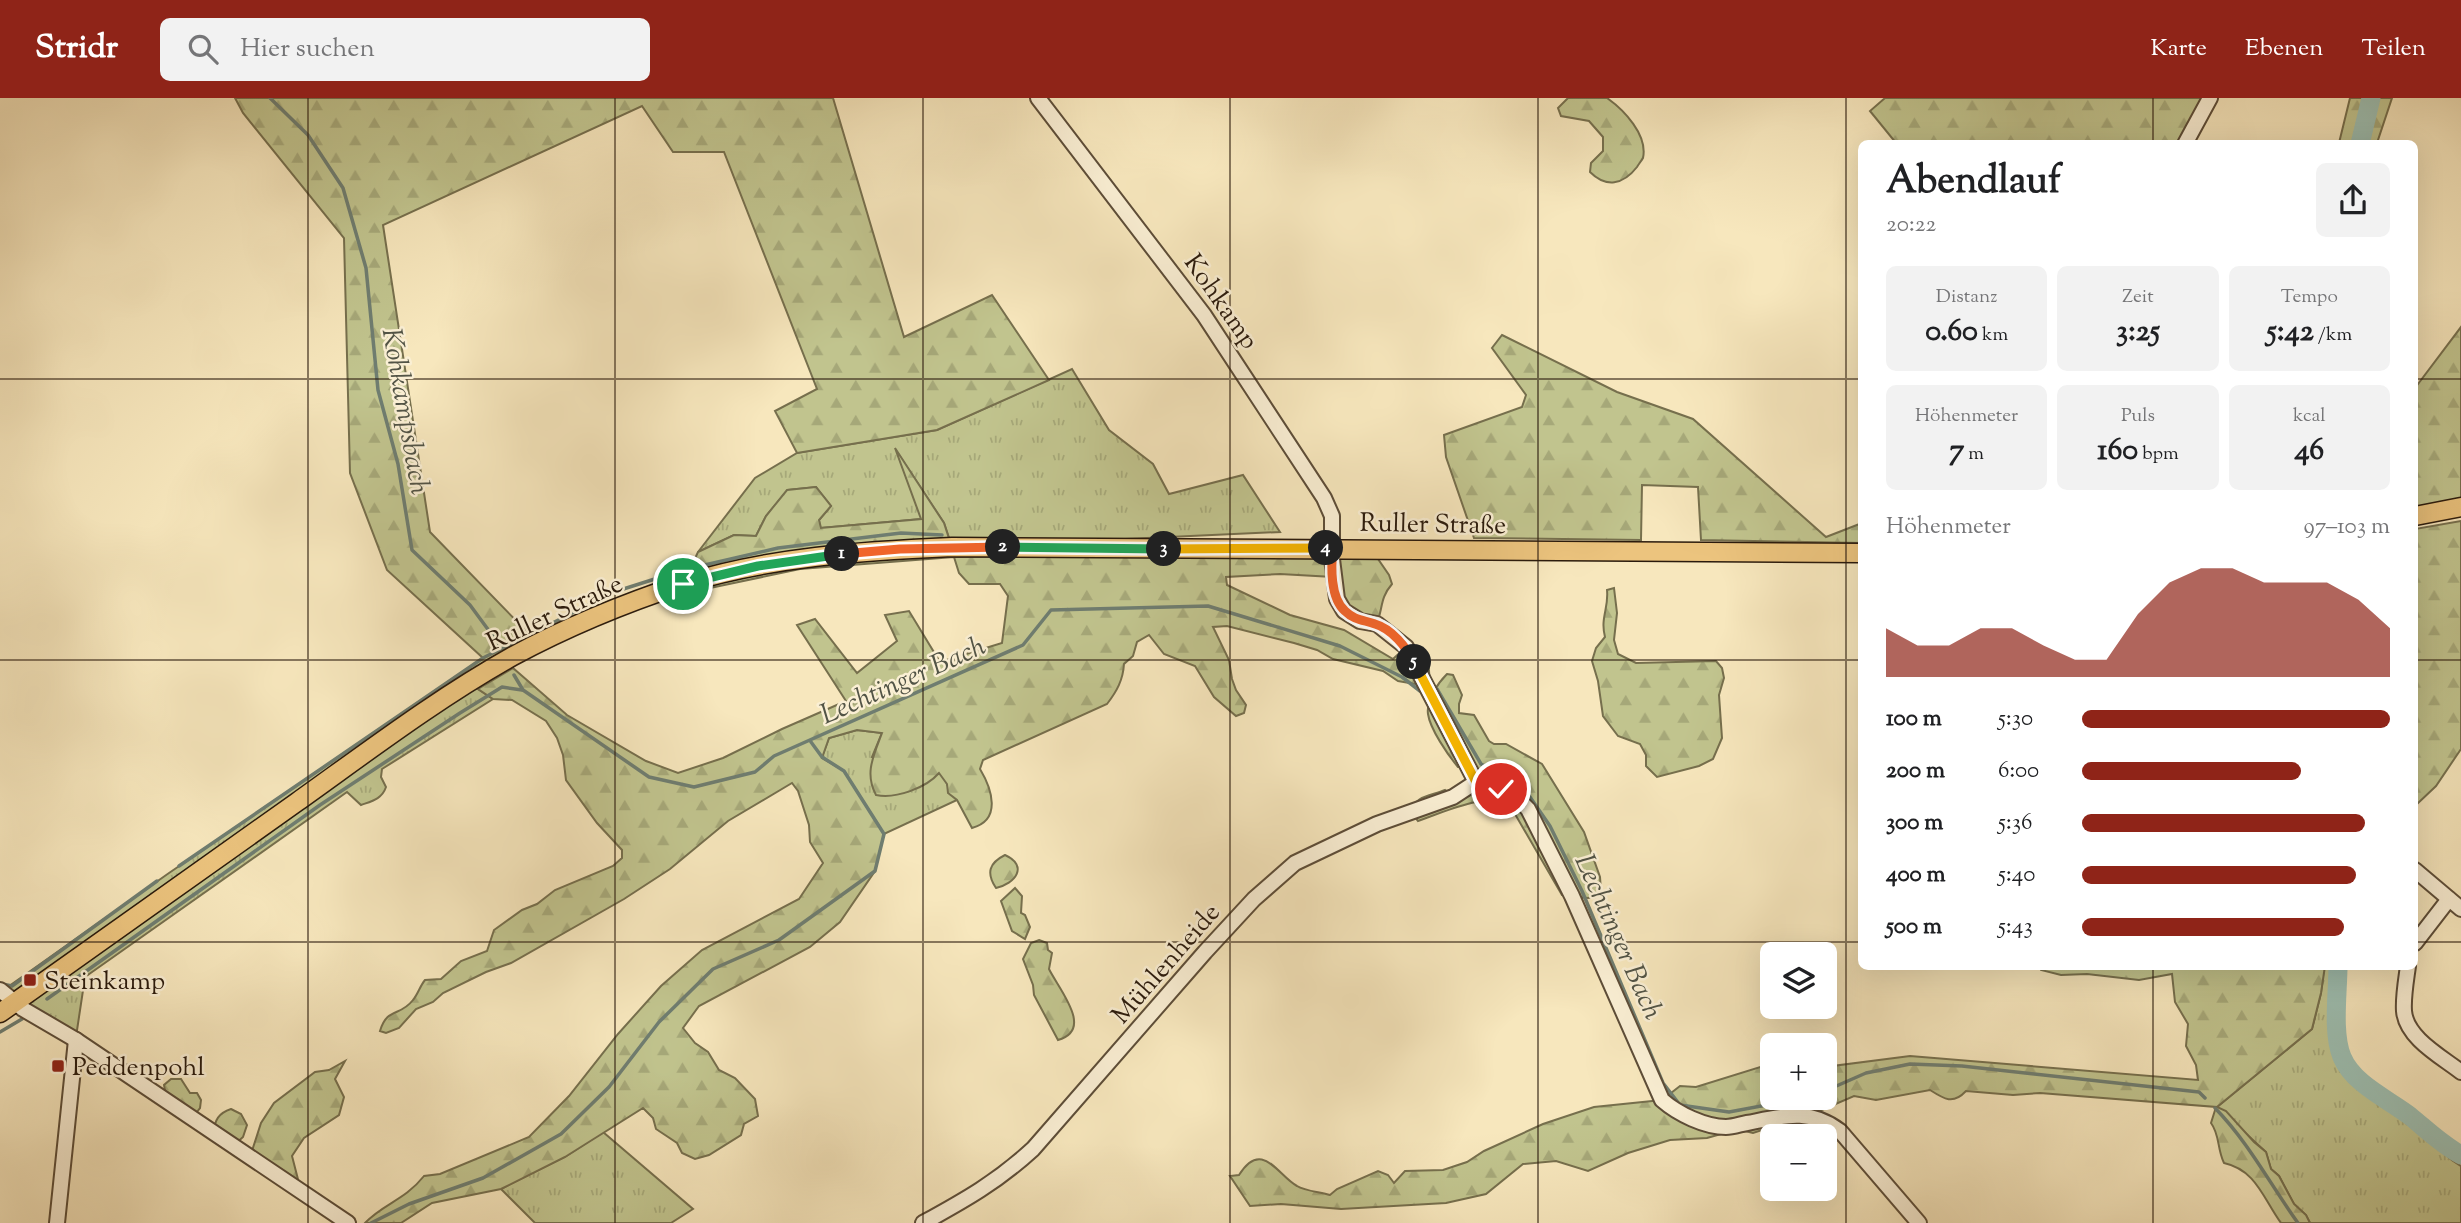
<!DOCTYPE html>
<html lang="de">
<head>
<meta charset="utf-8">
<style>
  :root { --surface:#fff; --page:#f2f2f2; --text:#202124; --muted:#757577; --accent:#8f2418 }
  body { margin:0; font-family:"Sorts Mill Goudy",serif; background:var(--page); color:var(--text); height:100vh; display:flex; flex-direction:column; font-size:26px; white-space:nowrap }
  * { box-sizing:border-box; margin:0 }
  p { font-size:23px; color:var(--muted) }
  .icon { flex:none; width:38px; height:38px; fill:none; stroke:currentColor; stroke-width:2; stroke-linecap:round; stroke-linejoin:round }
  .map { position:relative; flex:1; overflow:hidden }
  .side { position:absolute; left:1858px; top:42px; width:560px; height:830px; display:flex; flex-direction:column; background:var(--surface); border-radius:10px; box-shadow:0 7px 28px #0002 }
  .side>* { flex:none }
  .buttons { position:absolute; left:1760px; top:844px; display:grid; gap:14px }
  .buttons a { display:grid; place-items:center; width:77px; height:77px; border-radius:10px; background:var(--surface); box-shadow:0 7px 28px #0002; font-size:35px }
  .pin { position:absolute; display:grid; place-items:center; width:60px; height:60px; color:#fff; margin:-30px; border:4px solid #fff; border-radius:50%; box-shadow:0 2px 7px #0007 }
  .km { position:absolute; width:35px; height:35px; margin:-18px; border-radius:50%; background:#222; color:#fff; font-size:19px; line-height:35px; text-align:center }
  .round { display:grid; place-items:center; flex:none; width:74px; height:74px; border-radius:10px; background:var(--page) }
  .overview { display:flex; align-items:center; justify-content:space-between; height:119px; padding:0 28px }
  h1 { font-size:38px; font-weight:700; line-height:52px }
  .stats { display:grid; grid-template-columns:repeat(3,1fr); gap:10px; height:119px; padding:7px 28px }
  .stats div { display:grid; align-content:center; border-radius:10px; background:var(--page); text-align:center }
  .stats b { font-size:30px; font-weight:700 }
  .stats small { font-size:19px; font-weight:400 }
  .stats p { font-size:19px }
  .chart { height:196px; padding:14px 28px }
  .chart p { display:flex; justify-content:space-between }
  .chart svg { width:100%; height:126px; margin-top:7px; fill:var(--accent); opacity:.7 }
  ul { padding:0 28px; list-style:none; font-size:23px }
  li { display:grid; grid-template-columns:112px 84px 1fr; align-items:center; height:52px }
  li i { height:18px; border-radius:9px; background:var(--accent) }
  header { display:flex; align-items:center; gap:42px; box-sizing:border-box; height:98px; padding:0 35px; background:var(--accent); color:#fff }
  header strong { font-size:33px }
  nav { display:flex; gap:38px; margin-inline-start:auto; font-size:24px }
  .search { width:490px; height:63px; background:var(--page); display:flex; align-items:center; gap:18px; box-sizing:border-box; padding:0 24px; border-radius:10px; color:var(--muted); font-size:26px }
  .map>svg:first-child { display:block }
</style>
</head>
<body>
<header>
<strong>Stridr</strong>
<div class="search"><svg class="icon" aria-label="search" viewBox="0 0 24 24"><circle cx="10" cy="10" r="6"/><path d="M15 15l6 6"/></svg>Hier suchen</div>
<nav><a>Karte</a><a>Ebenen</a><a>Teilen</a></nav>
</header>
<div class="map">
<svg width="2461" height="1125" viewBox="0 0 2461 1125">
  <defs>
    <pattern id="grass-tufts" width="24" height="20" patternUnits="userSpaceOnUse" patternTransform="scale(1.75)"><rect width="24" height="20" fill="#c1c48e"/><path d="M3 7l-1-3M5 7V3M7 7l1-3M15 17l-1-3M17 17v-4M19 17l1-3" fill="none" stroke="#a6a879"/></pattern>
    <pattern id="forest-firs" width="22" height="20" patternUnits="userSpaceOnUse" patternTransform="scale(1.75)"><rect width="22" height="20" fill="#c1c48e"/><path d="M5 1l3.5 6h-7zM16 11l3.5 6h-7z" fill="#a6a879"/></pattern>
  </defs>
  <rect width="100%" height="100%" fill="#f7e7bd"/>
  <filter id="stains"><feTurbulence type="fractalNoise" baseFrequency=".00286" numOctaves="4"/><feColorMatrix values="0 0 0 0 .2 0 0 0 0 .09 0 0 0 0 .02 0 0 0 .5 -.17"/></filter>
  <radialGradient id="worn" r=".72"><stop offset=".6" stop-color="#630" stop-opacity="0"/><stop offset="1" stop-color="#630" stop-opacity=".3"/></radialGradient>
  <g fill="url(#grass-tufts)" stroke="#766f4d" stroke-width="2">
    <path d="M1072 271 1109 332 1153 366 1169 396 1243 377 1280 434 952 449 944 425 897 354 922 421 820 430 819 422 831 408 816 389 788 392 766 418 756 438 734 437 698 454 755 380 797 355 937 332Z"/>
    <path d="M530 537 537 546 513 559V570L478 591 493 601 382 671 381 679 386 689C382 701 372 703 361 707L347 694 85 879 76 939 5 891 169 775 483 560Z"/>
    <path d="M857 632 882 635 872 659 939 675C950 682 945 692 957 702L884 736 844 673 822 659 829 640Z"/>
    <path d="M2338 868C2338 906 2328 953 2358 981 2374 996 2395 1005 2411 1019 2429 1035 2439 1056 2461 1068V1125H2310L2306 1117 2294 1106 2279 1078 2271 1071 2266 1054 2217 1009 2312 931 2321 895 2324 870Z"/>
    <path d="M603 1034 693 1111 671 1125H535L501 1091 565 1059Z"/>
  </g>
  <g fill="url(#forest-firs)" stroke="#766f4d" stroke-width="2">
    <path d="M235 0H833L904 239 992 197 1049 282 937 332 797 355 775 313 817 291 724 54H673L642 8 383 127 430 434 530 537 483 560 387 472 350 375 344 140 243 15Z"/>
    <path d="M1568 0H1607C1624 12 1648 37 1643 60 1642 62 1638 67 1637 69 1623 87 1606 90 1590 74L1591 65 1603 53V39L1589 23 1561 18 1558 10Z"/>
    <path d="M1885 0H2202L2178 46 1896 45 1870 13Z"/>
    <path d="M2350 0H2392L2377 45H2339Z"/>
    <path d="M2461 229V401L2415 409V290Z"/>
    <path d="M1502 237 1617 294 1693 321 1826 439 1862 425V445L1701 442 1698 389 1642 387 1641 442 1474 440 1446 359 1444 337 1522 309 1526 297 1492 250Z"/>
    <path d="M895 350 944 425 955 459 1174 458 1378 461 1389 477 1392 486C1380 500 1383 509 1377 526L1344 513 1333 479 1280 476 1226 479 1227 487 1290 517 1344 532 1393 561 1406 549C1424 554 1431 564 1429 583L1415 586 1398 583 1383 573 1333 561 1317 552 1294 545 1227 528 1213 529 1229 562 1232 581 1236 592 1246 607 1244 615 1236 618 1214 599 1195 568 1164 556 1149 537 1137 544 1133 558 1124 566C1123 582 1117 593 1107 606L983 662 980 671C992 691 1002 722 972 730L957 702 948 695 947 686 939 675C926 690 896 701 876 697 864 675 874 657 882 635L857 632 829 640 822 660 844 673 884 736 875 773 840 824 810 849 699 908 683 930 695 945 708 954 719 972 735 980 755 1001 758 1018 744 1026 741 1037 709 1057 695 1061 682 1055 677 1045 656 1031 653 1020 643 1010 565 1059 501 1091 432 1105 401 1125H365C384 1105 404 1103 424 1078L440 1076 529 1039 569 998 618 936 661 888 702 852 799 801 823 765 810 744 809 727 798 693 792 685 728 723 670 771 624 801 511 865 486 874 443 895 433 904 416 911 399 930 386 935 380 933C387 909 400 919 413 902 418 896 420 888 425 882L441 881 461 863 487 853 494 832 522 812 537 806 555 792 613 768 622 760V752L597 725 566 682 563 657 557 640 546 623 512 602 493 601 478 591 513 570 567 617 646 663 678 675 723 660 782 631 846 603 797 527 815 521 857 575 897 543 885 517 909 513 940 564 1002 545 1008 498 1000 486H969L959 475 954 459 800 471 696 493 683 486 698 454 734 437 756 438 766 418 787 392 816 389 831 408 819 422 821 430 921 421Z"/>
    <path d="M2461 423V651L2436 688 2415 708V431Z"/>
    <path d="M1614 490 1617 515 1614 542 1618 556 1636 565 1716 563 1722 570 1724 580 1719 597 1722 640 1713 661 1699 668 1657 679 1646 668V657L1640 646 1618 638 1603 618 1598 583 1592 563 1596 550 1605 539C1600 520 1609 510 1607 492Z"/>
    <path d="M1447 576 1453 577 1462 597 1459 606V615L1474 617 1489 643 1494 646H1506L1542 666 1584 734 1600 779 1601 793 1596 799 1588 800 1562 797 1508 704C1486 695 1441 715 1418 723L1411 714C1415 697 1431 698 1445 692L1453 699 1476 684 1468 668 1458 669C1448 657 1430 631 1428 616 1426 602 1438 585 1447 576Z"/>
    <path d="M1005 757C1029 768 1015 786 996 790 986 775 989 765 1005 757Z"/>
    <path d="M1015 790 1022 798 1021 815 1025 817 1030 829 1025 841 1012 833 1001 803Z"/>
    <path d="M1039 842 1047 845 1048 852 1052 855 1049 871C1058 890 1095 932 1058 942L1034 897 1033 887 1023 861 1031 845Z"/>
    <path d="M2039 868H2325L2321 895 2312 931 2217 1009 2226 1013 2254 1044 2266 1054 2271 1071 2279 1078 2294 1106 2306 1117 2310 1125H2281C2263 1100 2256 1072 2224 1065 2217 1051 2220 1037 2211 1025L2216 1009 2040 995 2013 997 1966 993C1953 1007 1944 1001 1930 992L1876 1002 1854 998 1810 1017 1812 1024 1781 1026 1753 1035 1745 1033 1728 1034 1707 1040 1670 1042 1628 1055 1588 1073 1556 1063 1523 1066 1486 1096 1446 1105 1341 1111 1281 1106 1250 1108 1230 1078 1239 1077C1262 1040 1278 1078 1297 1088 1305 1093 1320 1094 1330 1097L1337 1091 1378 1073 1388 1077 1394 1085 1405 1073 1443 1072 1467 1064 1484 1053 1543 1026 1594 1009 1662 1002 1680 988 1696 989 1773 965V999H1825V969L1910 958 2198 982 2196 967 2186 948 2188 926 2175 904 2172 876 2139 882 2087 876 2061 877 2041 872Z"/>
    <path d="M345 963 335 981 344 999 339 1017 304 1040 292 1058 301 1093 250 1059 261 1025 274 1005 315 974 329 972Z"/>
    <path d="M171 981H181L190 995H197L201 1002 200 1010 192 1020 167 1004 164 987Z"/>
    <path d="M231 1011 241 1016 247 1027 243 1039 233 1048 214 1035C214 1022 219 1015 231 1011Z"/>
  </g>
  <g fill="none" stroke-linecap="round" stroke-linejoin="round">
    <g stroke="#6f7d70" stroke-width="3.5">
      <path d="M270 0 308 37 343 90 366 170 378 292 398 366 412 452 470 507 498 545"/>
      <path d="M514 577 523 592 649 679 694 689 755 674 774 658 1023 547 1051 512 1208 508 1340 548 1402 579 1420 593"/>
      <path d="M1437 591 1481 666 1523 689 1550 728 1582 793 1663 985 1680 1007 1729 1014 1810 999"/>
      <path d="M179 768 483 560 614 494 683 472 778 450 901 435 942 437"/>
      <path d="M2 886 12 888 157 783"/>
      <path d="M47 901 320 707 460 615 502 589 522 592"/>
      <path d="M0 934 22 921"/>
      <path d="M1825 993 1866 975 1910 966 1962 968 2199 994 2205 1000"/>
      <path d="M2215 1010C2249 1045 2270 1086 2298 1125"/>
      <path d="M371 1125 409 1106 483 1080 561 1036 609 989 659 924 713 871 779 842 875 773 884 736 844 673 822 659 811 644"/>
    </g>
    <g stroke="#9dbfb2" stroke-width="19">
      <path d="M2360 46 2371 0"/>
      <path d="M2338 868C2338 894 2332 935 2342 959 2353 986 2388 1001 2410 1018 2427 1032 2441 1046 2461 1057"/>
    </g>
    <g stroke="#5d4d38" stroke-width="18">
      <g id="minor">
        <path d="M1038 0 1204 217 1324 400 1332 418V461L1337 501 1344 513 1360 523 1377 526 1406 549 1476 684 1516 699 1528 711 1572 798 1662 1002C1678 1016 1705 1029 1726 1029 1733 1029 1741 1026 1747 1025 1784 1018 1809 1010 1840 1033L1919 1125"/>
        <path d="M2185 46 2210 0"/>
        <path d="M2415 772 2461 811"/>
        <path d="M2415 845 2449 801"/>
        <path d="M2408 868C2406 883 2403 899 2404 913 2406 940 2442 959 2461 974"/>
        <path d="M0 892 23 911 76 942 348 1125"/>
        <path d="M57 1125 76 942"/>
        <path d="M923 1125C965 1102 997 1084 1033 1051L1205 854 1254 801 1295 765 1377 726 1453 699 1476 684"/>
      </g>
    </g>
    <g stroke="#2a1a0c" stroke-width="21">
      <g id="major">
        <path d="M2415 418 2461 409"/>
        <path d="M0 915C99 845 198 774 297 704 367 654 438 600 513 558 567 529 625 505 683 486 770 459 861 453 952 449L1862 455"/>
      </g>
    </g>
    <use href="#minor" stroke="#faefd4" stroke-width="14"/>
    <use href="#major" stroke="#ecc47e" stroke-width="18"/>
  </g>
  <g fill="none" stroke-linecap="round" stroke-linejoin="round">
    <g stroke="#fff" stroke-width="14">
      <path id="split-1" d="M683 486 758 468 842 456"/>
    </g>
    <g stroke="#fff" stroke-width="14">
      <path id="split-2" d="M842 456 900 451 1003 449"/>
    </g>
    <g stroke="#fff" stroke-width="14">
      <path id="split-3" d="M1003 449 1164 451"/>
    </g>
    <g stroke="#fff" stroke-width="14">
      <path id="split-4" d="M1164 451 1326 450"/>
    </g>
    <g stroke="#fff" stroke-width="14">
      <path id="split-5" d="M1326 450H1333C1331 468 1330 500 1345 513 1354 522 1364 522 1375 526 1392 531 1406 549 1414 564"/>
    </g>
    <g stroke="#fff" stroke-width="14">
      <path id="split-6" d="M1414 564 1476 684 1501 691"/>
    </g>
    <use href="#split-1" stroke="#22a559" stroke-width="9"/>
    <use href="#split-2" stroke="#f0652b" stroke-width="9"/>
    <use href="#split-3" stroke="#22a559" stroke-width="9"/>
    <use href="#split-4" stroke="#f5b400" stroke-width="9"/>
    <use href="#split-5" stroke="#f0652b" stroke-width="9"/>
    <use href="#split-6" stroke="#f5b400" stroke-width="9"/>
  </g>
  <path fill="none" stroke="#2a1a0c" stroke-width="2" stroke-opacity="0.55" d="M308 0V1125M615 0V1125M923 0V1125M1230 0V1125M1538 0V1125M1846 0V1125M2153 0V46M0 281H1862M2415 281H2461M0 562H1862M2415 562H2461M0 844H1862M2415 844H2461M2153 868V1125"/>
  <g fill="#8f2418" stroke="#faefd4" stroke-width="2.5">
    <rect x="23" y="875" width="14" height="14" rx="3.5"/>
    <rect x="51" y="961" width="14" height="14" rx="3.5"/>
  </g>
  <g text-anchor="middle" stroke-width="5" stroke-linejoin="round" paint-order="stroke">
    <g font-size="26" fill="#2a1a0c" stroke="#faefd4">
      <text transform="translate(1222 203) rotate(55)" y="9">Kohkamp</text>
      <text transform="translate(1433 425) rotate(1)" y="9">Ruller Straße</text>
      <text transform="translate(554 514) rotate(-25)" y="9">Ruller Straße</text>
      <text transform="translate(1165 865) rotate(-49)" y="9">Mühlenheide</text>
    </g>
    <g font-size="26" fill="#2a1a0c" stroke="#faefd4" text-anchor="start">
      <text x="44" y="891">Steinkamp</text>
      <text x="72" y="977">Peddenpohl</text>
    </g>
    <g font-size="28" font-style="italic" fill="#525446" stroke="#faefd4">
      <text transform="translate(407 313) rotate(80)" y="10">Kohkampsbach</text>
      <text transform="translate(902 581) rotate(-24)" y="10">Lechtinger Bach</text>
      <text transform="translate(1620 838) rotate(66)" y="10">Lechtinger Bach</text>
    </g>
  </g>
  <rect width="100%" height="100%" filter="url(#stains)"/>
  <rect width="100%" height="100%" fill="url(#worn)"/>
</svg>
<div class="buttons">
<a><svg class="icon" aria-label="layers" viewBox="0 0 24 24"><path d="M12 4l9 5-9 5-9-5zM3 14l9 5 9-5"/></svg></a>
<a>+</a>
<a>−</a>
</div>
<div class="pin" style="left:683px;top:486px;background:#1e9e55"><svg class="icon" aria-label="arrive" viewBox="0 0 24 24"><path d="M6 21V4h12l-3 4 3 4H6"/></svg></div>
<div class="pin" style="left:1501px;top:691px;background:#d93025"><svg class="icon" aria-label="check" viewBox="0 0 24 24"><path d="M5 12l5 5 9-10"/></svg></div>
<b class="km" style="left:842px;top:456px">1</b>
<b class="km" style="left:1003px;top:449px">2</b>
<b class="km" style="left:1164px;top:451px">3</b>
<b class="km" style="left:1326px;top:450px">4</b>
<b class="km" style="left:1414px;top:564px">5</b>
<section class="side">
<div class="overview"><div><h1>Abendlauf</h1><p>20:22</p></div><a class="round"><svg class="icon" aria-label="share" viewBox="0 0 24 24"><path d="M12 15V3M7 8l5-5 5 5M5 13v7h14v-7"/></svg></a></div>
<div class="stats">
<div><p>Distanz</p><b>0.60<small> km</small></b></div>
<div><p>Zeit</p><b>3:25</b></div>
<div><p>Tempo</p><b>5:42<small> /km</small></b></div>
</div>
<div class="stats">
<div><p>Höhenmeter</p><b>7<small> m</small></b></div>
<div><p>Puls</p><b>160<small> bpm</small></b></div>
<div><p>kcal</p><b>46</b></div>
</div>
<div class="chart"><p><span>Höhenmeter</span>97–103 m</p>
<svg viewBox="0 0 160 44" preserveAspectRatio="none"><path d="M0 44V27L10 33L20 33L30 27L40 27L50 33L60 38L70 38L80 22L90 11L100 6L110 6L120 11L130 11L140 11L150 17L160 27V44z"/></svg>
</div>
<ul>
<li><b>100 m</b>5:30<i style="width:100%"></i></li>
<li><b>200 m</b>6:00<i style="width:71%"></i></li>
<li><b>300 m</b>5:36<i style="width:92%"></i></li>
<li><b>400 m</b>5:40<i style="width:89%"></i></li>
<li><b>500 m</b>5:43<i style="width:85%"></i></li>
</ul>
</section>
</div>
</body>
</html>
